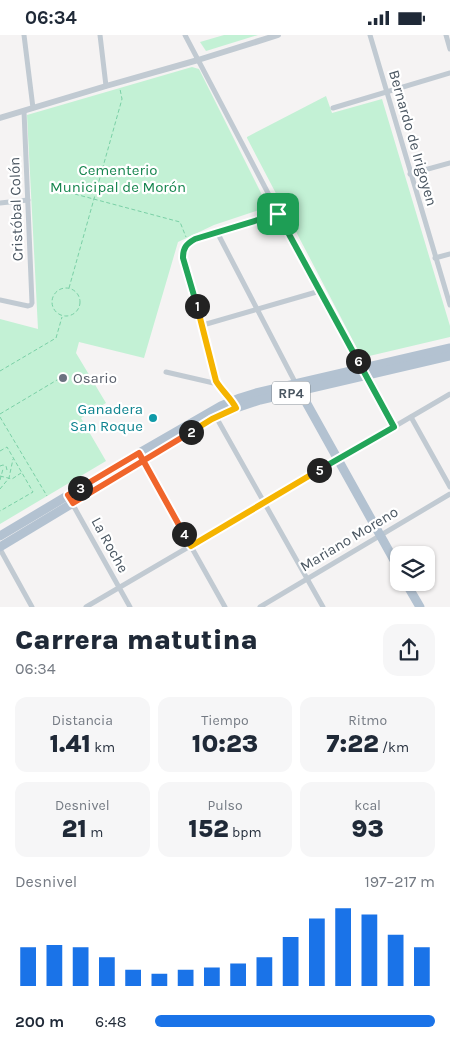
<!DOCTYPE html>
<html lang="es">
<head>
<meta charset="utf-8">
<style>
  :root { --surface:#fff; --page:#f6f6f7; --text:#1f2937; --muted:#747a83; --accent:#1a73e8 }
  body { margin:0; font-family:Karla,sans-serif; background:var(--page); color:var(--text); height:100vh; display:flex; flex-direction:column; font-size:19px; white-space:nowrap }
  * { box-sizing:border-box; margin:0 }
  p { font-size:16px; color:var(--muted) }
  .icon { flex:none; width:28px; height:28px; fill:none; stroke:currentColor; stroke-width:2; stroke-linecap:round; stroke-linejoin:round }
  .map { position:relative; height:572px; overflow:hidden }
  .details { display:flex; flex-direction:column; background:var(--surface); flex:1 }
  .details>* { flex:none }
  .buttons { position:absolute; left:390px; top:511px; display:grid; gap:10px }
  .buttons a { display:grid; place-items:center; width:45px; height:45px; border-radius:10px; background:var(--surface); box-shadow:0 1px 4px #0004; font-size:25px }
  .pin { position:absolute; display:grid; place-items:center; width:42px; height:42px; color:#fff; margin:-21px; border-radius:10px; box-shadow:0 2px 8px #0006 }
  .km { position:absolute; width:25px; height:25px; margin:-12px; border-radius:50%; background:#222; color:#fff; font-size:14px; line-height:25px; text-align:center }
  .round { display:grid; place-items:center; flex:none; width:52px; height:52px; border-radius:15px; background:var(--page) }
  .headline { display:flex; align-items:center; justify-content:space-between; height:85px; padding:0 15px }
  h1 { font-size:28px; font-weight:800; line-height:38px }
  .figures { display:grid; grid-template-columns:repeat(3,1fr); gap:8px; height:85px; padding:5px 15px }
  .figures div { display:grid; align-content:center; border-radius:12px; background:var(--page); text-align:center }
  .figures b { font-size:25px; font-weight:800 }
  .figures small { font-size:14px; font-weight:400 }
  .figures p { font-size:14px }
  .chart { height:140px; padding:10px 15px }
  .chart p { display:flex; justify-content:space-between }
  .chart svg { width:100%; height:90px; margin-top:5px; stroke:var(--accent); stroke-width:6 }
  ul { padding:0 15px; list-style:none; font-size:16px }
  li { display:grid; grid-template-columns:80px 60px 1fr; align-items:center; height:38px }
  li i { height:12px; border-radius:6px; background:var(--accent) }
  .status { display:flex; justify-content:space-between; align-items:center; height:35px; padding:0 25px; background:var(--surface); direction:ltr }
  .status svg { height:14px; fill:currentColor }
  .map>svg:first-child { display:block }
</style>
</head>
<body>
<div class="status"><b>06:34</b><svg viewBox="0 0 49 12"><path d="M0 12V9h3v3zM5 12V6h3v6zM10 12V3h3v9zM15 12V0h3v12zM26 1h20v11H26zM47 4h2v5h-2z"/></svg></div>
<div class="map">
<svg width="450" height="572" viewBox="0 0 450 572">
  <rect width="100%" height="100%" fill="#f5f3f3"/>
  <g fill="#c3f1d5">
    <path d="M224 0H258L206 16 200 7Z"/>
    <path d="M192 32 199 34 268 172 214 190 178 207 144 323 79 307 76 318 106 368 81 383 106 426 0 489V284L38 294 27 80Z"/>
    <path d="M326 61 332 78 382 64 450 291V302L365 322 360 319 247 103V102Z"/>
  </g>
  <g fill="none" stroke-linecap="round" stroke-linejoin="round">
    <g stroke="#7ad0a6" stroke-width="1" stroke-dasharray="4 2.5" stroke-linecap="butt">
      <path d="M56 154 180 187 186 202"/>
      <circle cx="66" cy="267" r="14"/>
      <path d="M69 253 122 64 120 54"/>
      <path d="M0 336 56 303 62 282"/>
      <path d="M0 379 62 342"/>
      <path d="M0 382 47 461"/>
      <path d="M0 416 7 412 33 457 0 476"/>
      <path d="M0 431 3 430 6 431 7 435"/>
      <path d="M0 441 12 444 21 438"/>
      <path d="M0 445 3 434"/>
      <path d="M0 454 9 443 13 424"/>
    </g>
    <g stroke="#c1cad2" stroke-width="5">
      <path d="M24 0 33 73"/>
      <path d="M100 0 106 51"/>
      <path d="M185 0 279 179 394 392"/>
      <path d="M370 0 450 270"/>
      <path d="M446 0 450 14"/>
      <path d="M333 73 450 38"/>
      <path d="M410 139 450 128"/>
      <path d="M0 168 28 165"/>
      <path d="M217 197 296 349"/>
      <path d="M435 223 450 219"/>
      <path d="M0 265 28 271 31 270 32 268 24 76"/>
      <path d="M203 290 320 256"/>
      <path d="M166 337 218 349"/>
      <path d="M233 368 220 352 217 346 203 290 183 223C183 213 186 209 195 204L279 179"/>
      <path d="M216 382 323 572"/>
      <path d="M411 382 450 452"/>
      <path d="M142 424 225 572"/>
      <path d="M68 461 130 572"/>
      <path d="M0 514 32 572"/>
      <path d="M86 572 450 359"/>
      <path d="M260 572 450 459"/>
    </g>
    <path stroke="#c1cad2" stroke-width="6" d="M0 83 106 51 198 25 278 0"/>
    <g stroke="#b3c2d1" stroke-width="9">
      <path d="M297 351 399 534"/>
      <path d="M0 501 139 418 221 371 240 363 256 358 450 313"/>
      <path d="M0 512 212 384 236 373 260 365 450 321"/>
      <path d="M406 548 420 572"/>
    </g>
  </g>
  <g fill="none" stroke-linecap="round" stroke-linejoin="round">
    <g stroke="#fff" stroke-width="10">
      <path id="split-1" d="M197 271 183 223C183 213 186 209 195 204L278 179"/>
    </g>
    <g stroke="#fff" stroke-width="10">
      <path id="split-2" d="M191 397 212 384 236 373C231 363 222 356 216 346L197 271"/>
    </g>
    <g stroke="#fff" stroke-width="10">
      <path id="split-3" d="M80 453 68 460 73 468 191 397"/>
    </g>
    <g stroke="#fff" stroke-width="10">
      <path id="split-4" d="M80 453 139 418 184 499"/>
    </g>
    <g stroke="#fff" stroke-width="10">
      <path id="split-5" d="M184 499 191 511 319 435"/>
    </g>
    <g stroke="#fff" stroke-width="10">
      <path id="split-6" d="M319 435 394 392 358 326"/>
    </g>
    <g stroke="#fff" stroke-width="10">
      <path id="split-7" d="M278 179 358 326"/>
    </g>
    <use href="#split-1" stroke="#22a559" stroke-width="6"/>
    <use href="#split-2" stroke="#f5b400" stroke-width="6"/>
    <use href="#split-3" stroke="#f0652b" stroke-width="6"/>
    <use href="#split-4" stroke="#f0652b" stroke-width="6"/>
    <use href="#split-5" stroke="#f5b400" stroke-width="6"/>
    <use href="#split-6" stroke="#22a559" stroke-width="6"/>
    <use href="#split-7" stroke="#22a559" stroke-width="6"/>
  </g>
  <circle fill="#6b7280" stroke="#fff" stroke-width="2" cx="63" cy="343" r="5"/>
  <circle fill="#0f9aa8" stroke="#fff" stroke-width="2" cx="153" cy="383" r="5"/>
  <g text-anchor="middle" stroke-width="4.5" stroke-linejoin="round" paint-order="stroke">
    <rect fill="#fff" stroke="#808990" stroke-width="1" x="272" y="346.5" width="38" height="23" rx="4"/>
    <g font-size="14" font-weight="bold" fill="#4a5661">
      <text x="291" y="363">RP4</text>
    </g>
    <g font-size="15" fill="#4a5661" stroke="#fff">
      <text transform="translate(413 103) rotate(74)" y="5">Bernardo de Irigoyen</text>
      <text transform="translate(16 174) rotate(-92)" y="5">Cristóbal Colón</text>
      <text transform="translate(349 504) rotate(-31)" y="5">Mariano Moreno</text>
      <text transform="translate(110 510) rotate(61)" y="5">La Roche</text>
    </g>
    <g font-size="15" fill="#17864f" stroke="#fff">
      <text x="118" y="140">Cementerio<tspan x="118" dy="17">Municipal de Morón</tspan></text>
    </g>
    <g font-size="15" fill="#5b616d" stroke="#fff" text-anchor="start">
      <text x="73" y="348">Osario</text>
    </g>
    <g font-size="15" fill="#0d838f" stroke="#fff" text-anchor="end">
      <text x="143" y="379">Ganadera<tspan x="143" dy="17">San Roque</tspan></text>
    </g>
  </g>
</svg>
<div class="buttons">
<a><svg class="icon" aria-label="layers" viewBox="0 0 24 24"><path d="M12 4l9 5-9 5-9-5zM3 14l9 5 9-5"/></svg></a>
</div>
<div class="pin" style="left:278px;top:179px;background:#1e9e55"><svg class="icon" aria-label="arrive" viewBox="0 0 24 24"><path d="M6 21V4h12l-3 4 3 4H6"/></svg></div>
<b class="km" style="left:197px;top:271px">1</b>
<b class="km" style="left:191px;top:397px">2</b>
<b class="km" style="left:80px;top:453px">3</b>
<b class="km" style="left:184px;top:499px">4</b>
<b class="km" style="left:319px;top:435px">5</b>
<b class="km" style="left:358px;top:326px">6</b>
</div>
<section class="details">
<div class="headline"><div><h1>Carrera matutina</h1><p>06:34</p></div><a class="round"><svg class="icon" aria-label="share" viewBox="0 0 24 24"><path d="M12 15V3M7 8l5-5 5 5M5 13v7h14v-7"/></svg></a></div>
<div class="figures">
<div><p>Distancia</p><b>1.41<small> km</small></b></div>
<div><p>Tiempo</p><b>10:23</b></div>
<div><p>Ritmo</p><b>7:22<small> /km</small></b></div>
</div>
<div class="figures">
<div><p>Desnivel</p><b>21<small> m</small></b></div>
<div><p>Pulso</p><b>152<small> bpm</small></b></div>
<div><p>kcal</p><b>93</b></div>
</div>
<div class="chart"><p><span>Desnivel</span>197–217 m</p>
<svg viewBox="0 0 160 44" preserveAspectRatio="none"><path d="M5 44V25M15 44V24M25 44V25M35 44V30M45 44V36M55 44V38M65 44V36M75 44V35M85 44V33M95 44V30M105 44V20M115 44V11M125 44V6M135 44V9M145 44V19M155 44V25"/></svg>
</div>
<ul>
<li><b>200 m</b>6:48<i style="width:100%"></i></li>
</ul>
</section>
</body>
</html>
